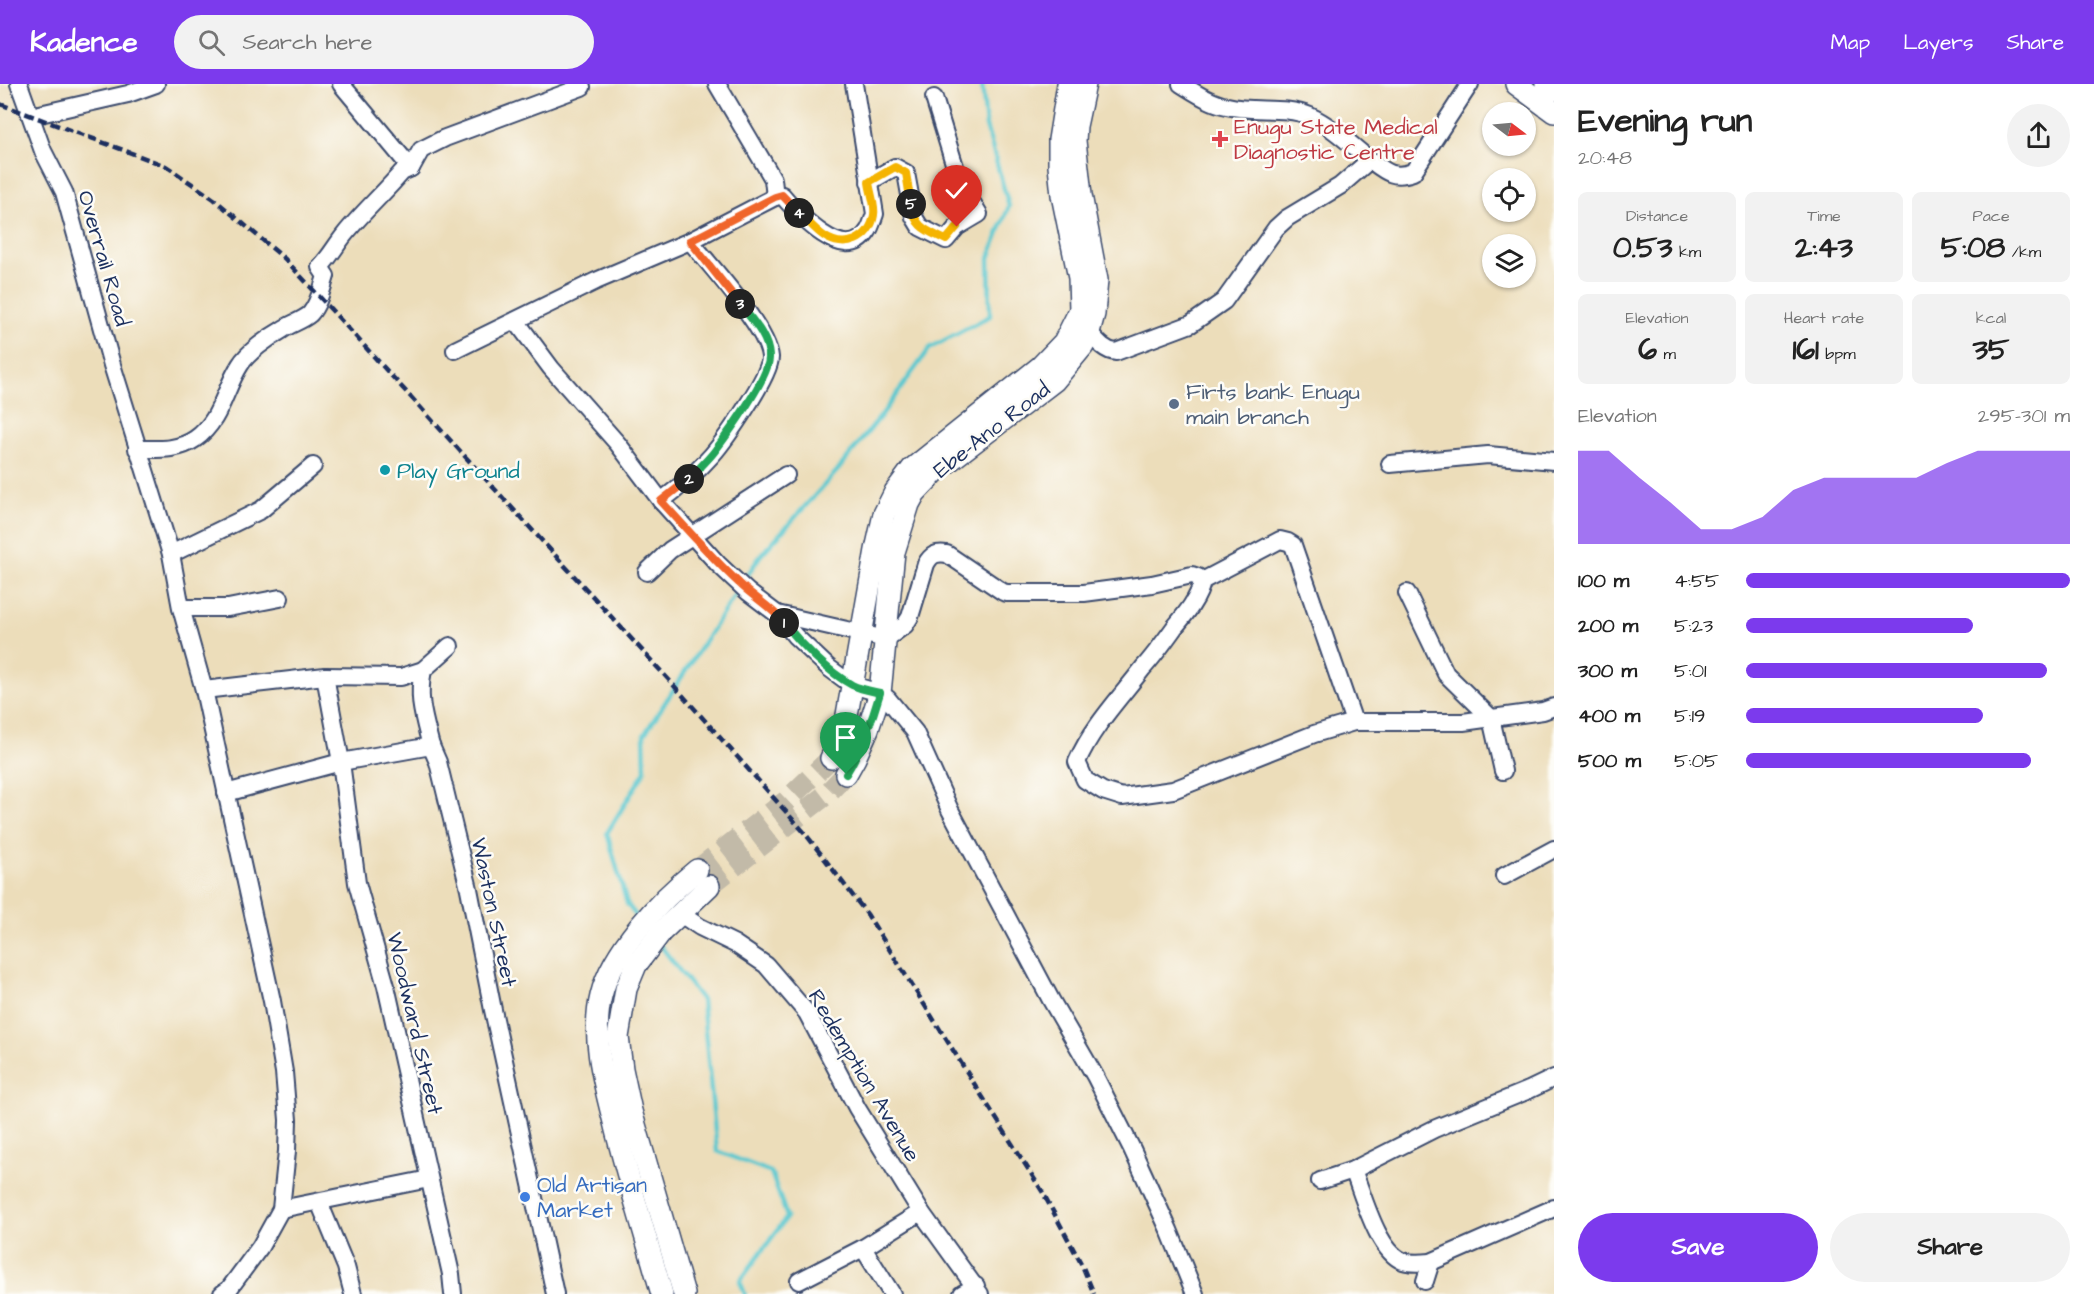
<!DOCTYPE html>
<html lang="en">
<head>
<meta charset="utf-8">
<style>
  :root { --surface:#fff; --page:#f2f2f2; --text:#222; --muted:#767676; --accent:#7c3aed }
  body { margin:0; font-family:"Architects Daughter",sans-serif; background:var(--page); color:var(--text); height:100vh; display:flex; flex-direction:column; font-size:22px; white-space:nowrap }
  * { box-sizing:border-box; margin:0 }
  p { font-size:20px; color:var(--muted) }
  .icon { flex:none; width:33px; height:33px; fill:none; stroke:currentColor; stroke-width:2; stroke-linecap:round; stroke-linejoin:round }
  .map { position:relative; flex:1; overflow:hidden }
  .panel { display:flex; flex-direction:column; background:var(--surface); width:540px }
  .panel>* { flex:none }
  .needle { width:39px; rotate:106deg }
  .tools { position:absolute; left:1482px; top:18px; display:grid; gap:12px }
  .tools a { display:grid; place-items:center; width:54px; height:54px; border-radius:50%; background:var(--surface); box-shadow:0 2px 4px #0004; font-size:30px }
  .pin { position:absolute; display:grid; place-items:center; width:51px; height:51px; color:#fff; margin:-62px -26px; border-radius:50% 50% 50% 0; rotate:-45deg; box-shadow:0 0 6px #0007 }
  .pin .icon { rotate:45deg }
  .km { position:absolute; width:30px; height:30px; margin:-15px; border-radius:50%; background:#222; color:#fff; font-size:16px; line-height:30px; text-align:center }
  .round { display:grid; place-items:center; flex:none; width:63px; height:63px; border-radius:32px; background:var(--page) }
  .overview { display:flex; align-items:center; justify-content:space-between; height:102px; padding:0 24px }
  h1 { font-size:33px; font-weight:700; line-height:45px }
  .metrics { display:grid; grid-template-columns:repeat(3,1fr); gap:9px; height:102px; padding:6px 24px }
  .metrics div { display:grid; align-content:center; border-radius:9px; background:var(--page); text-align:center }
  .metrics b { font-size:30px; font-weight:700 }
  .metrics small { font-size:16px; font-weight:400 }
  .metrics p { font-size:16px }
  .chart { height:168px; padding:12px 24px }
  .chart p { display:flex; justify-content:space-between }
  .chart svg { width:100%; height:108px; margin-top:6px; fill:var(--accent); opacity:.7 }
  .button { display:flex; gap:12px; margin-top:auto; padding:12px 24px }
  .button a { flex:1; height:69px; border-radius:36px; background:var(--accent); color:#fff; font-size:24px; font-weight:700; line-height:69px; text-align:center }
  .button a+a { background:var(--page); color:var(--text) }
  ul { padding:0 24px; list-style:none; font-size:20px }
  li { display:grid; grid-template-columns:96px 72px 1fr; align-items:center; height:45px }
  li i { height:15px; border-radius:8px; background:var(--accent) }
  header { display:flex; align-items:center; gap:36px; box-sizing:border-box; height:84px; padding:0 30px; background:var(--accent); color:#fff }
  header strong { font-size:28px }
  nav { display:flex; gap:33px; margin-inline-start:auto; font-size:21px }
  .search { width:420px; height:54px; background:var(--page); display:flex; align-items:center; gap:15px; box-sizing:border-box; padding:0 21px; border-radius:33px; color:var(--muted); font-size:22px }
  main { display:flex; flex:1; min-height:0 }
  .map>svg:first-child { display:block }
</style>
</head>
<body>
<header>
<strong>Kadence</strong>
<div class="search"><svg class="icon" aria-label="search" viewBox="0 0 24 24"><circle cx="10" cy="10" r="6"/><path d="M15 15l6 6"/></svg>Search here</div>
<nav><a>Map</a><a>Layers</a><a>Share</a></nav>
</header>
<main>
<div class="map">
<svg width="1554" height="1210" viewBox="0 0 1554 1210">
  <rect width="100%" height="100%" fill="#fdfcf7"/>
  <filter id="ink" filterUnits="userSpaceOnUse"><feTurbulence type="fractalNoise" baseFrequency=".0167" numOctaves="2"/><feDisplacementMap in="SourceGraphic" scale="12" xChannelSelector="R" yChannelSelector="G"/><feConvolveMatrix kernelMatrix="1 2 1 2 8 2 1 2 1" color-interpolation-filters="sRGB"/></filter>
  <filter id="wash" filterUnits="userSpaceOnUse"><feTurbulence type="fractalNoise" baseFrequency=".008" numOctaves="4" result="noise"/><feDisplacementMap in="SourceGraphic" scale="24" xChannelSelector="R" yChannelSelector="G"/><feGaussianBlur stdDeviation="1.35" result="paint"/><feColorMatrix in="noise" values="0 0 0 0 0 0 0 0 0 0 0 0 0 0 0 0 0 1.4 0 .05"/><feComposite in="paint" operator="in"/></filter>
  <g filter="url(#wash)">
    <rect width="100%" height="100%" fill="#ecddba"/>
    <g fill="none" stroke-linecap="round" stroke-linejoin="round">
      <g stroke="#5bc8cf" stroke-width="4.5">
        <path d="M638 834 627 820 607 749 645 687 644 651 760 472 837 387 880 333 930 264 990 232 989 174 1009 122 986 42 982 0"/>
        <path d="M660 861 702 916 717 1067 771 1088 787 1133 740 1197 745 1210"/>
      </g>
    </g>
  </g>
  <g filter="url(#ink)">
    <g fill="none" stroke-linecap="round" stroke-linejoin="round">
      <g stroke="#c2baa8" stroke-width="21" stroke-dasharray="21 10" stroke-linecap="butt">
        <path d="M697 786 786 717 831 674"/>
        <path d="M709 802 827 710 846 690"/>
      </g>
      <g stroke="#3a496c" stroke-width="20">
        <g id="minor">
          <path d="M19 0 43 67 64 108 112 281 171 470 181 524 204 606 272 917 284 988 288 1036 287 1067 281 1125 260 1163 229 1205 222 1210"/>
          <path d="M341 0 411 84"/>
          <path d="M1181 0C1196 9 1210 19 1227 22 1254 29 1283 21 1310 32 1332 42 1351 61 1370 76"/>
          <path d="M31 32 128 10 156 0"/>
          <path d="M869 98 895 83 906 89 914 133 920 143 946 156 957 143 979 130 960 99 934 14"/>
          <path d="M775 113 782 111C798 130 845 183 868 147 871 143 873 135 875 130L854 0"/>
          <path d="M516 237 551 284 618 360 661 417 718 480 748 508 777 530 795 552 829 584 852 601 880 609 888 615 915 648 950 726 1051 916 1095 992 1132 1065 1169 1146 1195 1210"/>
          <path d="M1089 248C1096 256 1104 267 1116 268L1191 240 1224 217 1276 144 1287 134 1340 102 1370 76C1386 88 1393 95 1413 88L1470 0"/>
          <path d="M455 266 596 197 690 157 775 113 773 95 717 0"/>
          <path d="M137 365C157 365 178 367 195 355 221 337 224 306 240 281 248 268 268 254 282 246 290 240 302 237 310 230 319 220 322 204 326 192L320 183C330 173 336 161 345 150 363 128 384 109 402 88L411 84 421 66 445 54 582 3"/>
          <path d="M1390 380 1488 371 1554 377"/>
          <path d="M661 417C680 403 697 388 712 371 725 356 771 291 770 273 768 245 709 180 690 157"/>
          <path d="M171 470 261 426 313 382"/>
          <path d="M647 488 670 466 786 391"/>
          <path d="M1407 509 1446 590 1491 634 1503 687"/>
          <path d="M181 524H228L280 514"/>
          <path d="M777 530 886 555 905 541 910 533 926 480C931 471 936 468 947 470L1003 508 1007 509H1084L1152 500 1192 491 1198 493 1202 497"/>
          <path d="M423 586C417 615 424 634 431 662"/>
          <path d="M325 592 341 678 357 799 386 902 451 1190 453 1210"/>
          <path d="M204 606 325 592 401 593 423 586 450 562"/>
          <path d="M1354 638 1293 461 1288 458 1280 456 1202 497C1200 513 1184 532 1174 544 1164 558 1154 572 1143 584 1120 614 1092 643 1077 678L1085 696 1103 707 1122 713 1173 706 1314 650 1354 638H1463L1543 627 1554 623"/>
          <path d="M226 709 341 678 431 662 438 678 469 805 493 926 555 1210"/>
          <path d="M1504 792 1554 765"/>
          <path d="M679 829 700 843 735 860 766 881 807 929 857 1024 921 1128 980 1210"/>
          <path d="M1353 1086C1363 1110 1377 1167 1403 1177 1412 1180 1422 1179 1431 1178L1554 1124"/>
          <path d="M1320 1097 1353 1086 1434 1045 1529 1006 1554 994"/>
          <path d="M319 1118 346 1183 353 1210"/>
          <path d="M281 1125 429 1095"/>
          <path d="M863 1164 892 1210"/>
          <path d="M799 1197 863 1164 921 1128"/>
          <path d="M1425 1197 1431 1178"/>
          <path d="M962 1210 976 1202"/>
        </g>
      </g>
      <g stroke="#3a496c" stroke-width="24">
        <g id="major">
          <path d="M1516 0 1554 28"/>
          <path d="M1546 0 1554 6"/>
          <path d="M831 674 838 662 844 648 876 466 884 430 895 408 912 385 1040 283 1064 258 1080 226 1079 194 1062 111 1059 82V56L1068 0"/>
          <path d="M846 690 855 674 868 645 880 609 894 468 909 420 915 409 935 388 1054 297 1083 262 1089 248 1094 230 1097 196 1081 111 1075 57 1076 42 1085 0"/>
          <path d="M662 1210C646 1153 628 1096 614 1038 604 999 591 952 601 912 612 866 661 815 697 786"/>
          <path d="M684 1210 631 1027 622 985 618 953 626 905 636 881 661 848 709 802"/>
        </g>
      </g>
      <use href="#minor" stroke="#fff" stroke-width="16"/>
      <use href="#major" stroke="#fff" stroke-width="21"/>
      <path stroke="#1b2f5e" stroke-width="4.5" stroke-dasharray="9 4.5" stroke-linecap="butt" d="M0 20 166 82 214 115 285 175 669 596 804 748 867 830 1042 1107 1082 1181 1094 1210"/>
    </g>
  </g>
  <g fill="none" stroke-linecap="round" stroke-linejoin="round" filter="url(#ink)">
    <g stroke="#fff" stroke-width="12">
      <path id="split-1" d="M784 539C801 560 828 588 852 601 860 605 871 607 880 609 872 637 861 665 846 690"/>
    </g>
    <g stroke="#fff" stroke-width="12">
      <path id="split-2" d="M689 395 661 417C687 445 711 473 739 499 753 513 772 523 784 539"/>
    </g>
    <g stroke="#fff" stroke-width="12">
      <path id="split-3" d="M689 395C697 386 707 377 714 368 727 351 771 291 769 272 768 252 752 236 740 220"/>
    </g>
    <g stroke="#fff" stroke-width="12">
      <path id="split-4" d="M740 220 690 157 775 113 782 111 799 129"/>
    </g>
    <g stroke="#fff" stroke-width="12">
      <path id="split-5" d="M799 129C807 136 815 146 824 152 844 166 870 156 874 131 876 122 870 108 869 98L895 83 906 89 911 120"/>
    </g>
    <g stroke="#fff" stroke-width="12">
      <path id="split-6" d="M911 120C915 144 926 146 946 156L957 143"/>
    </g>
    <use href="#split-1" stroke="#22a559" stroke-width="8"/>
    <use href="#split-2" stroke="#f0652b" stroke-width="8"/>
    <use href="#split-3" stroke="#22a559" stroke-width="8"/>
    <use href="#split-4" stroke="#f0652b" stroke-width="8"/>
    <use href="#split-5" stroke="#f5b400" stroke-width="8"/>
    <use href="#split-6" stroke="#f5b400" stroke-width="8"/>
  </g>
  <path fill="#e0444e" stroke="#fdfcf7" stroke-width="2" d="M1217 46h6v6h6v6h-6v6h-6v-6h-6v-6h6z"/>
  <circle fill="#5c6f8a" stroke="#fdfcf7" stroke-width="2" cx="1174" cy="320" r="6"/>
  <circle fill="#0f9aa8" stroke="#fdfcf7" stroke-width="2" cx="385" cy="386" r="6"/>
  <circle fill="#3f7fe0" stroke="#fdfcf7" stroke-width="2" cx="525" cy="1113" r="6"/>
  <g text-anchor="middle" stroke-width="5" stroke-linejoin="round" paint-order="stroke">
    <g font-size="22" fill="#be3a42" stroke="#fdfcf7" text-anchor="start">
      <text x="1234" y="50">Enugu State Medical<tspan x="1234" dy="25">Diagnostic Centre</tspan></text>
    </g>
    <g font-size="22" fill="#1b2f5e" stroke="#fdfcf7">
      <text transform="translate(105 174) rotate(74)" y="8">Overrail Road</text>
      <text transform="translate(991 345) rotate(-38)" y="8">Ebe-Ano Road</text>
      <text transform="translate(495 828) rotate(78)" y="8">Waston Street</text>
      <text transform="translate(416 939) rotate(77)" y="8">Woodward Street</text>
      <text transform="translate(865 991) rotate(59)" y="8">Redemption Avenue</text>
    </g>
    <g font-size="22" fill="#4e5e75" stroke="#fdfcf7" text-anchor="start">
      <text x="1186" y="315">Firts bank Enugu<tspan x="1186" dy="25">main branch</tspan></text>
    </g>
    <g font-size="22" fill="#0d838f" stroke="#fdfcf7" text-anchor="start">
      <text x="397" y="394">Play Ground</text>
    </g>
    <g font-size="22" fill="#366cbe" stroke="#fdfcf7" text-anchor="start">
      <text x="537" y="1108">Old Artisan<tspan x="537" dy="25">Market</tspan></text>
    </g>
  </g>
</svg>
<div class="tools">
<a><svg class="needle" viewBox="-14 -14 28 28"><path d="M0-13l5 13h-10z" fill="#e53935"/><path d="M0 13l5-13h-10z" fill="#767676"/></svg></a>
<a><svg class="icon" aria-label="locate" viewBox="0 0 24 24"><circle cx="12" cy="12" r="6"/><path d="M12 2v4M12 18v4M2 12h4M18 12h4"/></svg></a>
<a><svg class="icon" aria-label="layers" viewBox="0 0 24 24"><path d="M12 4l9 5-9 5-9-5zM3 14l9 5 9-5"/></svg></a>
</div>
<div class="pin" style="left:846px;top:690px;background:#1e9e55"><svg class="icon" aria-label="arrive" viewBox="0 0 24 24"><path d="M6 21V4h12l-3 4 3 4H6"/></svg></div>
<div class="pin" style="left:957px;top:143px;background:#d93025"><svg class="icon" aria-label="check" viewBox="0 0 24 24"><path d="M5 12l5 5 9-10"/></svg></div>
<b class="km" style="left:784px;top:539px">1</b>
<b class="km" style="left:689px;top:395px">2</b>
<b class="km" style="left:740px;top:220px">3</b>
<b class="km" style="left:799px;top:129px">4</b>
<b class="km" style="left:911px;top:120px">5</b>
</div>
<section class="panel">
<div class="overview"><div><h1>Evening run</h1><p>20:48</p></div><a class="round"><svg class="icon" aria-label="share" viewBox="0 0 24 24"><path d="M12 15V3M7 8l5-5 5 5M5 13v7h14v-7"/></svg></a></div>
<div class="metrics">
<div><p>Distance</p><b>0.53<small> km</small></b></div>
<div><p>Time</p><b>2:43</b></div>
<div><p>Pace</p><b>5:08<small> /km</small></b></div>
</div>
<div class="metrics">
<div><p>Elevation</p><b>6<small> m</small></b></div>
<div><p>Heart rate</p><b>161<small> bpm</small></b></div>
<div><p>kcal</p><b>35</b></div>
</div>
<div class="chart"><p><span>Elevation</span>295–301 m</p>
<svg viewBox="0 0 160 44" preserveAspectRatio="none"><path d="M0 44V6L10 6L20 17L30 27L40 38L50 38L60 33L70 22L80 17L90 17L100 17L110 17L120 11L130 6L140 6L150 6L160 6V44z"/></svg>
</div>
<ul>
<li><b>100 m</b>4:55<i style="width:100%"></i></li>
<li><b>200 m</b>5:23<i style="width:70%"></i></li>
<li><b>300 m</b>5:01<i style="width:93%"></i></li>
<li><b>400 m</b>5:19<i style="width:73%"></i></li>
<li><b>500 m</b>5:05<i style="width:88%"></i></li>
</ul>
<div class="button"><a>Save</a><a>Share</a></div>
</section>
</main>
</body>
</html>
